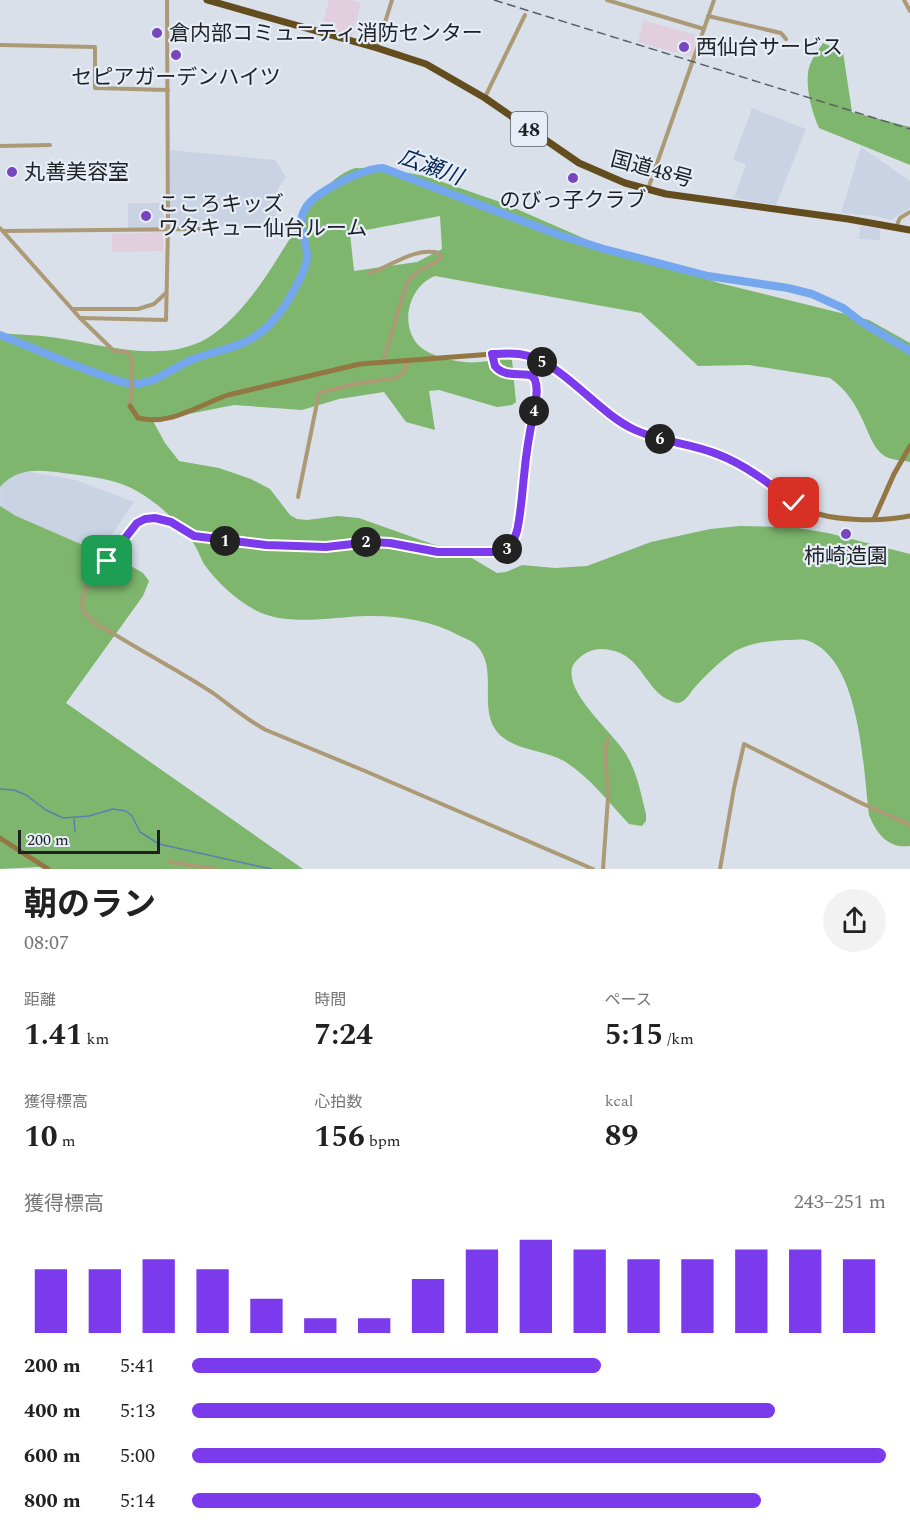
<!DOCTYPE html>
<html lang="ja">
<head>
<meta charset="utf-8">
<style>
  :root { --surface:#fff; --page:#f2f2f2; --text:#222; --muted:#767676; --accent:#7c3aed }
  body { margin:0; font-family:Spectral,"Noto Sans JP",serif; background:var(--page); color:var(--text); height:100vh; display:flex; flex-direction:column; font-size:22px; white-space:nowrap }
  * { box-sizing:border-box; margin:0 }
  p { font-size:20px; color:var(--muted) }
  .icon { flex:none; width:33px; height:33px; fill:none; stroke:currentColor; stroke-width:2; stroke-linecap:round; stroke-linejoin:round }
  .map { position:relative; height:869px; overflow:hidden }
  .panel { display:flex; flex-direction:column; background:var(--surface); flex:1 }
  .panel>* { flex:none }
  .scale { position:absolute; left:18px; bottom:15px; width:142px; box-sizing:border-box; padding-left:6px; border:3px solid #1e2024; border-top:0; font-size:16px; line-height:21px; white-space:nowrap; color:#1e2024; -webkit-text-stroke:4px #e6edf7; paint-order:stroke }
  .pin { position:absolute; display:grid; place-items:center; width:51px; height:51px; color:#fff; margin:-26px; border-radius:12px; box-shadow:0 3px 9px #0006 }
  .km { position:absolute; width:30px; height:30px; margin:-15px; border-radius:50%; background:#222; color:#fff; font-size:16px; line-height:30px; text-align:center }
  .round { display:grid; place-items:center; flex:none; width:63px; height:63px; border-radius:32px; background:var(--page) }
  .summary { display:flex; align-items:center; justify-content:space-between; height:102px; padding:0 24px }
  h1 { font-size:33px; font-weight:700; line-height:45px }
  .metrics { display:grid; grid-template-columns:repeat(3,1fr); gap:9px; height:102px; padding:6px 24px }
  .metrics div { display:grid; align-content:center }
  .metrics b { font-size:30px; font-weight:700 }
  .metrics small { font-size:16px; font-weight:400 }
  .metrics p { font-size:16px }
  .chart { height:168px; padding:12px 24px }
  .chart p { display:flex; justify-content:space-between }
  .chart svg { width:100%; height:108px; margin-top:6px; stroke:var(--accent); stroke-width:6 }
  ul { padding:0 24px; list-style:none; font-size:20px }
  li { display:grid; grid-template-columns:96px 72px 1fr; align-items:center; height:45px }
  li i { height:15px; border-radius:8px; background:var(--accent) }
  .map>svg:first-child { display:block }
</style>
</head>
<body>
<div class="map">
<svg width="910" height="869" viewBox="0 0 910 869">
  <rect width="100%" height="100%" fill="#d9e0ea"/>
  <g fill="#e2cfde">
    <path d="M329 0H352L361 3 352 37 321 29Z"/>
    <path d="M644 20 698 36 692 57 638 42Z"/>
    <path d="M163 232V251L112 252V234Z"/>
  </g>
  <g fill="#c9d3e3">
    <path d="M752 108 806 129 776 205 734 198 746 164 733 160Z"/>
    <path d="M861 147 910 181V208L891 220 875 216 841 213Z"/>
    <path d="M170 150 275 160 286 177 278 188 275 225 170 227Z"/>
    <rect x="128" y="203" width="35" height="25"/>
    <path d="M860 226 880 229V240L859 239Z"/>
    <path d="M0 467 76 480 134 502 1 697Z"/>
  </g>
  <g fill="#7eb66d" fill-rule="evenodd">
    <path d="M823 43 843 52 852 112 910 127V165L819 128C812 112 806 91 808 73 809 62 817 52 823 43Z"/>
    <path d="M355 168 387 169 425 176 503 203 597 244 719 283 869 320 910 343V462C901 460 890 460 883 455 873 447 869 434 864 423 856 405 847 390 830 378L749 365 698 366 641 313 435 276C406 287 397 334 426 351 441 359 463 364 480 362 492 361 500 357 512 360L516 402 512 405 497 407 439 390 429 391 435 430 406 422 384 392 339 399 302 410 234 405 153 421 165 443 179 461 219 468 251 479 270 489 290 515 297 519 307 520 338 516 359 518 432 544 460 551 497 573 506 572 522 565 555 568 587 566 651 542 710 529 740 526 792 527 828 533 910 554V846C888 849 876 833 869 815 863 768 861 657 806 640 800 639 794 640 788 640 769 641 752 642 735 651 721 660 706 675 695 687 691 691 688 698 683 701 679 704 675 703 671 701 645 691 642 655 610 650 602 648 594 649 588 652 582 655 574 661 572 668 566 695 613 732 626 754 637 772 641 794 646 814V821L642 826 629 824C609 803 589 776 564 761 543 749 515 751 498 733 477 709 499 669 477 646 473 641 464 638 458 635 431 620 396 615 366 616 330 617 282 628 250 607 233 597 215 580 204 564 200 557 198 550 194 544 175 517 144 489 112 481 96 477 79 475 63 473 39 470 18 467 0 487V333C21 335 43 335 64 339 111 347 173 365 215 333 250 307 273 265 296 229 312 204 327 178 355 168ZM440 216 442 249 417 262 354 271 350 233Z"/>
    <path d="M0 506 16 516 129 565 143 573 149 581 143 596 66 703 303 869H48L39 867 0 869Z"/>
  </g>
  <g fill="none" stroke-linecap="round" stroke-linejoin="round">
    <g stroke="#5a7eb1" stroke-width="1.5">
      <path d="M0 789 14 790 26 795 46 810 63 818 89 816 113 809 126 811 132 816 140 832 159 844 271 869"/>
      <path d="M74 819 75 832"/>
    </g>
    <path stroke="#74a7ed" stroke-width="8" d="M0 335C33 348 64 362 98 374 107 377 118 382 128 383 155 386 169 369 191 360 208 353 226 350 243 343 266 333 284 310 295 288 300 279 308 264 307 254 306 239 296 224 305 209 314 192 364 168 383 168L559 235 604 249 708 276 788 288 812 294 843 308 860 321 910 351"/>
    <g stroke="#ac9a77" stroke-width="4">
      <path d="M607 0 704 29"/>
      <path d="M904 0 910 11"/>
      <path d="M708 16 781 33 786 39"/>
      <path d="M0 45 95 47V88L168 90"/>
      <path d="M377 48 392 0"/>
      <path d="M485 97 525 15"/>
      <path d="M0 146 50 145"/>
      <path d="M648 189 714 0"/>
      <path d="M896 227 900 218 910 212"/>
      <path d="M0 228 80 318 114 351C117 352 125 351 128 353 135 357 131 397 130 406"/>
      <path d="M4 231 200 229"/>
      <path d="M370 273C392 266 414 247 439 253L440 255 439 260 417 272 407 282 383 362"/>
      <path d="M73 309H138L154 304 166 293"/>
      <path d="M80 318 166 320 168 229 167 0"/>
      <path d="M491 354C500 392 530 361 535 383 540 405 529 430 526 452 523 479 525 510 515 535 512 543 508 548 500 552H437L390 543 370 542 326 547 266 545 203 538C190 535 182 527 170 522 142 510 127 534 112 554 102 567 78 589 83 609 88 622 107 630 119 637 150 656 183 673 213 693 231 706 247 720 266 730L365 771 593 869"/>
      <path d="M298 497 319 393 355 384 396 378 402 374 409 361"/>
      <path d="M170 862 215 869"/>
      <path d="M603 869 608 798 605 750 608 740"/>
      <path d="M720 869 734 788 744 744 861 803 910 825"/>
    </g>
    <g stroke="#927742" stroke-width="5">
      <path d="M130 406 138 418C170 426 199 405 228 395L360 364 506 353C558 356 579 399 620 422 650 440 683 442 715 453 734 460 754 471 770 484 780 491 788 500 799 506 825 522 881 522 910 516"/>
      <path d="M874 519 894 474 910 446"/>
      <path d="M0 838 48 869"/>
    </g>
    <path stroke="#634d1e" stroke-width="7" d="M207 0 377 48 426 64 485 98 579 163 625 183 666 194 848 219 910 230"/>
    <path stroke="#5a5d63" stroke-width="1.5" stroke-dasharray="9 4.5" stroke-linecap="butt" d="M494 0 910 129"/>
  </g>
  <g fill="none" stroke-linecap="round" stroke-linejoin="round">
    <g stroke="#fff" stroke-width="12">
      <path id="route" d="M107 561 137 523 145 519 155 518 171 522 194 536 266 545 326 547 370 542 390 543 438 552H500C510 547 514 541 517 531 521 513 522 494 524 476 526 454 529 434 534 412 535 403 539 390 535 380 530 368 507 381 495 366L492 354C501 354 510 353 519 354 560 359 595 411 633 429 660 442 690 443 717 454 746 465 770 484 794 503"/>
    </g>
    <use href="#route" stroke="#7c3aed" stroke-width="8"/>
  </g>
  <g fill="#7745bd" stroke="#e6edf7" stroke-width="2">
    <circle cx="157" cy="33" r="6"/>
    <circle cx="684" cy="47" r="6"/>
    <circle cx="176" cy="55" r="6"/>
    <circle cx="12" cy="172" r="6"/>
    <circle cx="573" cy="178" r="6"/>
    <circle cx="146" cy="216" r="6"/>
    <circle cx="846" cy="534" r="6"/>
  </g>
  <g text-anchor="middle" stroke-width="4.5" stroke-linejoin="round" paint-order="stroke">
    <rect fill="#e6edf7" stroke="#5a5e63" stroke-width="1.5" x="511" y="112" width="36" height="34" rx="4.5"/>
    <g font-size="20" font-weight="bold" fill="#1e2024">
      <text x="529" y="136">48</text>
    </g>
    <g font-size="21" fill="#1e2024" stroke="#e6edf7" text-anchor="start">
      <text x="169" y="40">倉内部コミュニティ消防センター</text>
      <text x="696" y="54">西仙台サービス</text>
      <text x="176" y="84" text-anchor="middle">セピアガーデンハイツ</text>
      <text x="24" y="179">丸善美容室</text>
      <text x="573" y="207" text-anchor="middle">のびっ子クラブ</text>
      <text x="158" y="211">こころキッズ<tspan x="158" dy="24">ワタキュー仙台ルーム</tspan></text>
      <text x="846" y="563" text-anchor="middle">柿崎造園</text>
    </g>
    <g font-size="21" fill="#1e2024" stroke="#e6edf7">
      <text transform="translate(652 169) rotate(15)" y="7">国道48号</text>
    </g>
    <g font-size="22" font-style="italic" fill="#072954" stroke="#e6edf7">
      <text transform="translate(431 166) rotate(20)" y="8">広瀬川</text>
    </g>
  </g>
</svg>
<div class="scale">200 m</div>
<div class="pin" style="left:107px;top:561px;background:#1e9e55"><svg class="icon" aria-label="arrive" viewBox="0 0 24 24"><path d="M6 21V4h12l-3 4 3 4H6"/></svg></div>
<div class="pin" style="left:794px;top:503px;background:#d93025"><svg class="icon" aria-label="check" viewBox="0 0 24 24"><path d="M5 12l5 5 9-10"/></svg></div>
<b class="km" style="left:225px;top:541px">1</b>
<b class="km" style="left:366px;top:542px">2</b>
<b class="km" style="left:507px;top:549px">3</b>
<b class="km" style="left:534px;top:411px">4</b>
<b class="km" style="left:542px;top:362px">5</b>
<b class="km" style="left:660px;top:439px">6</b>
</div>
<section class="panel">
<div class="summary"><div><h1>朝のラン</h1><p>08:07</p></div><a class="round"><svg class="icon" aria-label="share" viewBox="0 0 24 24"><path d="M12 15V3M7 8l5-5 5 5M5 13v7h14v-7"/></svg></a></div>
<div class="metrics">
<div><p>距離</p><b>1.41<small> km</small></b></div>
<div><p>時間</p><b>7:24</b></div>
<div><p>ペース</p><b>5:15<small> /km</small></b></div>
</div>
<div class="metrics">
<div><p>獲得標高</p><b>10<small> m</small></b></div>
<div><p>心拍数</p><b>156<small> bpm</small></b></div>
<div><p>kcal</p><b>89</b></div>
</div>
<div class="chart"><p><span>獲得標高</span>243–251 m</p>
<svg viewBox="0 0 160 44" preserveAspectRatio="none"><path d="M5 44V18M15 44V18M25 44V14M35 44V18M45 44V30M55 44V38M65 44V38M75 44V22M85 44V10M95 44V6M105 44V10M115 44V14M125 44V14M135 44V10M145 44V10M155 44V14"/></svg>
</div>
<ul>
<li><b>200 m</b>5:41<i style="width:59%"></i></li>
<li><b>400 m</b>5:13<i style="width:84%"></i></li>
<li><b>600 m</b>5:00<i style="width:100%"></i></li>
<li><b>800 m</b>5:14<i style="width:82%"></i></li>
</ul>
</section>
</body>
</html>
